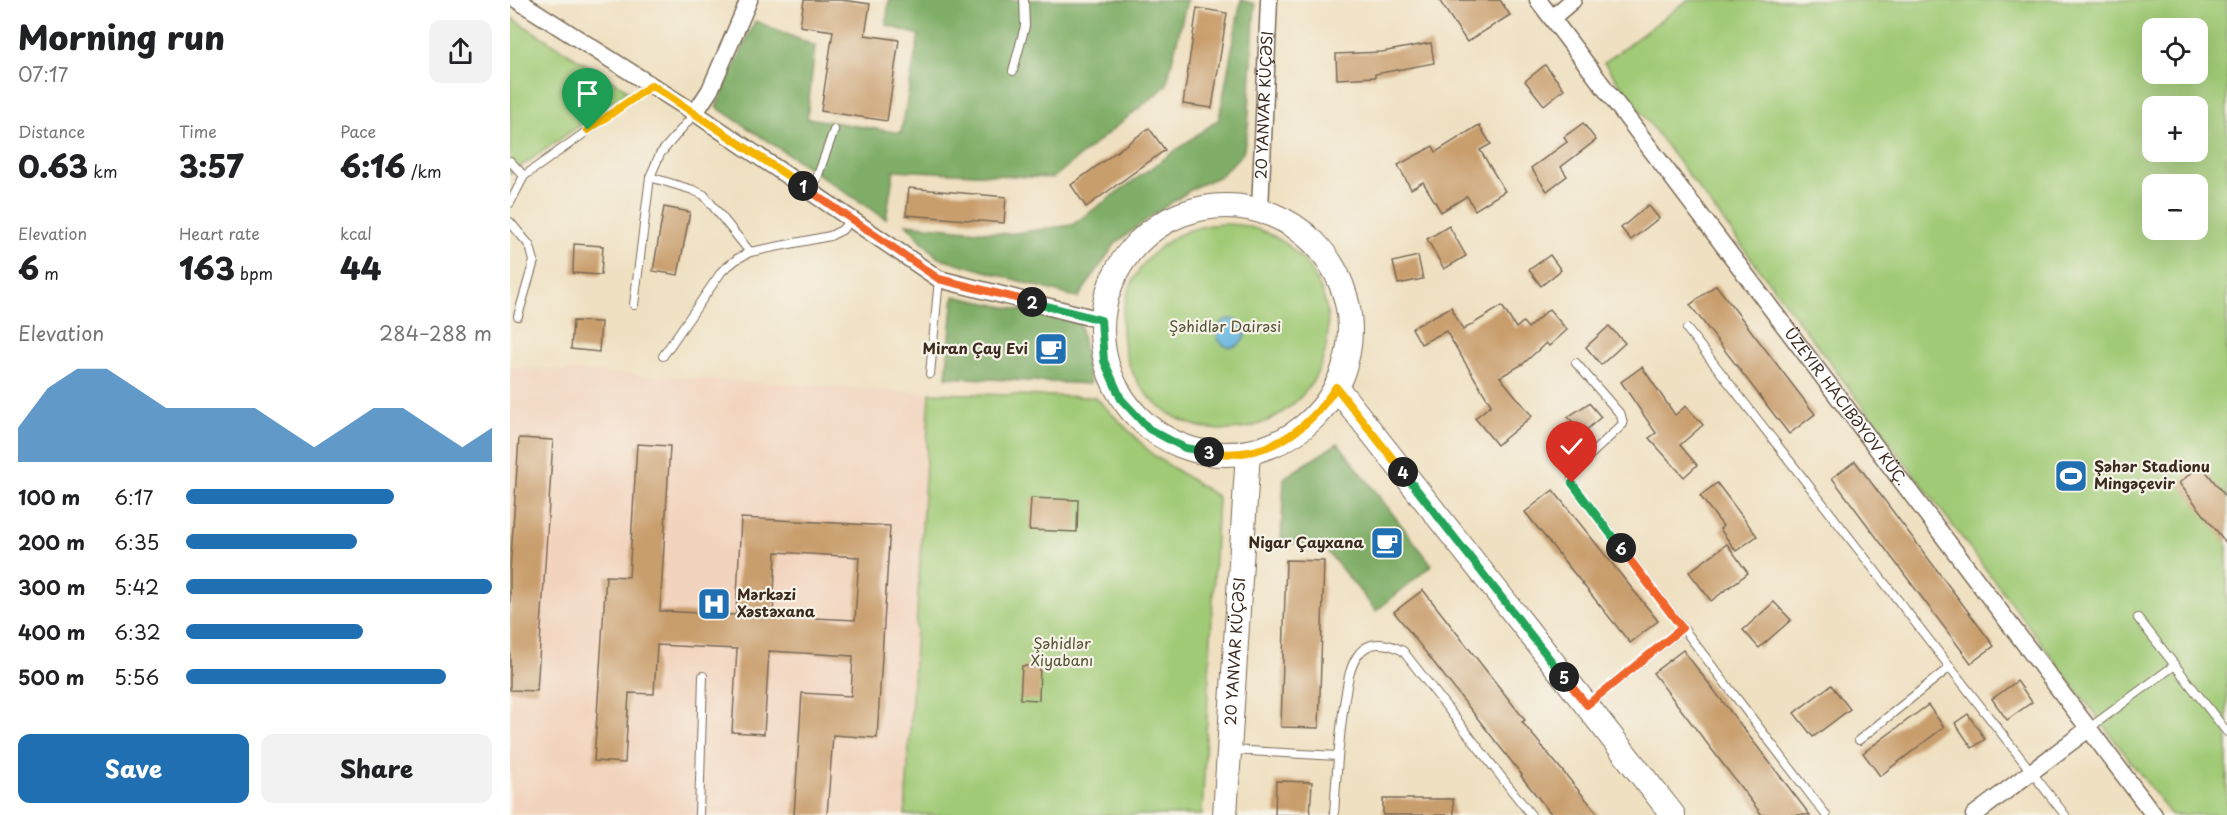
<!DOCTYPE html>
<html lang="en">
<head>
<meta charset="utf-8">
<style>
  :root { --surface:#fff; --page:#f2f2f2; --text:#202124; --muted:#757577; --accent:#1f6fb2 }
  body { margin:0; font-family:"Playpen Sans",sans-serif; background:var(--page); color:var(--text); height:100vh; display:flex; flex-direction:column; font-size:22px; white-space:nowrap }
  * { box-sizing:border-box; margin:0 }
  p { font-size:20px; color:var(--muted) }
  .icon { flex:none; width:33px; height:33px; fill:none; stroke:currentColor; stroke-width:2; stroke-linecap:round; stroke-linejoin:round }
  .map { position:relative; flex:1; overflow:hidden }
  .sheet { display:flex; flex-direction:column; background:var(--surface); width:510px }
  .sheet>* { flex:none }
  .controls { position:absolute; left:1632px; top:18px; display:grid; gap:12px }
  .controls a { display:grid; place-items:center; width:66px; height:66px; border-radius:12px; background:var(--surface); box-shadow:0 6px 24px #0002; font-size:30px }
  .pin { position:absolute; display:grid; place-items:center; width:51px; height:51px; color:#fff; margin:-62px -26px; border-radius:50% 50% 50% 0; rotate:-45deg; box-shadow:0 0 6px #0007 }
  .pin .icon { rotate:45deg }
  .km { position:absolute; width:30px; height:30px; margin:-15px; border-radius:50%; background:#222; color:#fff; font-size:16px; line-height:30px; text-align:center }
  .round { display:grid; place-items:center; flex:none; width:63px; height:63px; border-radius:12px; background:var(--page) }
  .headline { display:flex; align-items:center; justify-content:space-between; height:102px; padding:0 18px }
  h1 { font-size:33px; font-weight:800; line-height:45px }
  .stats { display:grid; grid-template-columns:repeat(3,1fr); gap:9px; height:102px; padding:6px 18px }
  .stats div { display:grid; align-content:center }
  .stats b { font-size:30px; font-weight:800 }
  .stats small { font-size:16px; font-weight:400 }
  .stats p { font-size:16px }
  .chart { height:168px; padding:12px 18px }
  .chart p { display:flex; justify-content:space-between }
  .chart svg { width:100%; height:108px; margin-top:6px; fill:var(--accent); opacity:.7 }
  .primary-button { display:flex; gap:12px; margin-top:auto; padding:12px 18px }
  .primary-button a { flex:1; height:69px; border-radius:12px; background:var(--accent); color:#fff; font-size:24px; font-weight:800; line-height:69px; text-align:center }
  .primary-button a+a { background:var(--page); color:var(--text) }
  ul { padding:0 18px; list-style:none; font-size:20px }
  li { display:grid; grid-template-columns:96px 72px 1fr; align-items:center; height:45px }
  li i { height:15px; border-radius:8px; background:var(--accent) }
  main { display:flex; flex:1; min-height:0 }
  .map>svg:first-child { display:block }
</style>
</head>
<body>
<main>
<section class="sheet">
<div class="headline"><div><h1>Morning run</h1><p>07:17</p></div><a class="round"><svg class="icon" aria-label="share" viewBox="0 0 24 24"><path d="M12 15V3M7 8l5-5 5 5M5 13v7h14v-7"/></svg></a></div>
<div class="stats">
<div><p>Distance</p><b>0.63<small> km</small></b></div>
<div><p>Time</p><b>3:57</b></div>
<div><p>Pace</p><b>6:16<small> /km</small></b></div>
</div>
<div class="stats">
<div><p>Elevation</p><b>6<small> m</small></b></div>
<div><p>Heart rate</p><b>163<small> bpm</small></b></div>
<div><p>kcal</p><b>44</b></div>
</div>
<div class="chart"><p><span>Elevation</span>284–288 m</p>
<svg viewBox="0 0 160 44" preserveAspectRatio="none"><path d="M0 44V30L10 14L20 6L30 6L40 14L50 22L60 22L70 22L80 22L90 30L100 38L110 30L120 22L130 22L140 30L150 38L160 30V44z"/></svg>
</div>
<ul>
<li><b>100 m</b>6:17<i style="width:68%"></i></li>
<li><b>200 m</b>6:35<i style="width:56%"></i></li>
<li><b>300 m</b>5:42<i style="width:100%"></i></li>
<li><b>400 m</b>6:32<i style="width:58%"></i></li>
<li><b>500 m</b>5:56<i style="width:85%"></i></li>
</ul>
<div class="primary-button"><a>Save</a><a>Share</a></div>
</section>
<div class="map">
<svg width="1717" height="815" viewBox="0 0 1717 815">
  <rect width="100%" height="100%" fill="#f7f3e8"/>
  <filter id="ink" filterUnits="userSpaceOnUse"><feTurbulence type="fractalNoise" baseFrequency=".0167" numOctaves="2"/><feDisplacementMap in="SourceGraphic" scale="12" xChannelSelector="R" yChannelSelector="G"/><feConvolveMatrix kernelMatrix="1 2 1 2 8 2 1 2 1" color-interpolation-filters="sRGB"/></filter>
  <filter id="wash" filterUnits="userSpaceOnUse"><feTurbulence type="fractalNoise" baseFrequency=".008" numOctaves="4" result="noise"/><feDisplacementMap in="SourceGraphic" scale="24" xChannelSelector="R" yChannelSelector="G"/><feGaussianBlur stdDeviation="1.35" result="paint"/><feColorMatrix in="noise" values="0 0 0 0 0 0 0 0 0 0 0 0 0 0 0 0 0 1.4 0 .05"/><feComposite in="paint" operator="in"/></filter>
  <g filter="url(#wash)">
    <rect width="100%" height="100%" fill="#efe0c1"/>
    <path fill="#f2d4be" d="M0 367 420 393 395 815H0Z"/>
    <g fill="#a0ca76" stroke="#6e7a4a" stroke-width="1.5" fill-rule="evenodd">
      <path d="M1178 0H1717V815H1661L1094 63ZM1642 28H1688V74H1642ZM1642 106H1688V152H1642ZM1642 184H1688V230H1642Z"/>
      <path d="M0 17 119 91 0 174Z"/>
      <circle cx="715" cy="327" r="103"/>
      <path d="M420 393 585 397 643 455 708 497 692 815H395Z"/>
    </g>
    <g fill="#80ae67" stroke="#5e6c42" stroke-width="1.5">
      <path d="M379 0H677L656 86 543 178 384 170 376 219 206 107 245 21 305 46 297 118 391 133 409 35 376 25Z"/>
      <path d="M731 0 745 4 738 127 733 153 710 176 685 187 644 214 605 244 568 298 427 257 396 224 498 234 562 225 709 119Z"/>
      <path d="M444 296 570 323 580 384 436 377Z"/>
      <path d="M828 443 922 565 866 611 812 545 771 542 774 478Z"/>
    </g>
    <circle fill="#65b6e0" stroke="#50707f" stroke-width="1.5" cx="721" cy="333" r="14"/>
    <g id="blocks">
      <g fill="#c99e6d" fill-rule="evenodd">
        <path d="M294 0H332L360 4 355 35 389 40 377 121 311 111 323 31 290 26Z"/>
        <path d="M929 0H990L1000 15 957 42Z"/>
        <path d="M687 8 717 13 702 108 673 104Z"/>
        <path d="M921 43 924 63 865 74V77L827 79 826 54 872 52Z"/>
        <path d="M1035 65 1054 89 1034 105 1015 81Z"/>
        <path d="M1073 123 1086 140 1051 167 1057 176 1037 191 1021 168 1057 142 1054 137Z"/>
        <path d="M969 125 981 144 970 150 995 191 965 210 957 196 931 212 913 182 901 189 888 165 923 146 926 152Z"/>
        <path d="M639 128 655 150 576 207 561 185Z"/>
        <path d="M399 188 496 197 494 223 396 215Z"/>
        <path d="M1138 205 1149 218 1121 240 1111 228Z"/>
        <path d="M154 207 180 212 168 275 143 271Z"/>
        <path d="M939 226 956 256 934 269 917 239Z"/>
        <path d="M64 244 93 246 91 275 63 273Z"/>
        <path d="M1040 255 1051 270 1031 286 1019 270Z"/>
        <path d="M908 256 913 279 888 284 883 262Z"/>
        <path d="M1206 285 1305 414 1279 434 1180 305Z"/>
        <path d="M992 306 1006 328 1013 322 1018 328 1039 309 1057 330 1039 346 1036 343 1013 364 990 377 1022 416 987 445 965 418 981 405 936 331 911 344 902 328 941 307 953 330Z"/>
        <path d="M63 321 91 322 89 352 61 349Z"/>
        <path d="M1099 326 1115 343 1091 365 1076 347Z"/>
        <path d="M1132 367 1165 415 1176 406 1193 425 1170 445 1187 465 1174 477 1139 438 1146 433 1111 382Z"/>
        <path d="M1079 403 1091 417 1073 433 1058 417Z"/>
        <path d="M9 438 43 440 27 691 0 690V572Z"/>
        <path d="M127 444 160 446 150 611 226 615 231 518 380 526 367 738 323 735 317 815H284L292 693 341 696 343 656 259 651 254 734 222 732 227 649 147 645 144 694 119 693 115 763 84 761 96 576 119 577ZM266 552 349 557 345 620 263 616Z"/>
        <path d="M1345 461 1484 646 1461 663 1322 478Z"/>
        <path d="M1691 465 1717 498V544L1669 483Z"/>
        <path d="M1207 483 1247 536 1226 551 1210 529 1213 526 1190 496Z"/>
        <path d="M1043 490 1148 621 1120 643 1015 512Z"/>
        <path d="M521 498 568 500 567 532 519 530Z"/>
        <path d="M1217 544 1238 573 1201 601 1179 572Z"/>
        <path d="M776 560 814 561 809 728 771 727Z"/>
        <path d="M913 590 1015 720 1012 722 1089 815H1042L1011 776 1012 775 884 612Z"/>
        <path d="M1264 602 1281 620 1249 648 1233 630Z"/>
        <path d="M1173 650 1300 815H1252L1143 673Z"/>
        <path d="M512 666H530L529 700 510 699Z"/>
        <path d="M1507 681 1522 702 1497 720 1482 699Z"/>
        <path d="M1321 685 1340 709 1303 737 1284 713Z"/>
        <path d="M1418 705 1434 727 1370 776 1353 753Z"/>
        <path d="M1458 714 1475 739 1462 748 1445 723Z"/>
        <path d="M766 781 802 782 800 815H765Z"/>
        <path d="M873 799H943L944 815H873Z"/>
      </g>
    </g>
  </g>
  <g filter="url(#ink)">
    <use href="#blocks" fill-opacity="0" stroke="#7a6a57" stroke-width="1.5"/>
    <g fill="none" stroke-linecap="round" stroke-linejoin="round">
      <g stroke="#7a6a57" stroke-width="10">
        <g id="service">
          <path d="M503 71 515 26 514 0"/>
          <path d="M0 161 14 176"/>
          <path d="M140 177 183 190 194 195 240 252"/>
          <path d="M302 192 324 130"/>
          <path d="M0 203 14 176 142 85"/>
          <path d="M0 222 20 246 24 261 8 316"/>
          <path d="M124 305 140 177 150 154 185 113"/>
          <path d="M1177 329 1555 815"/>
          <path d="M153 356 212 271 227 259 240 252 320 236 332 230 341 219"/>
          <path d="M1066 363 1111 415 1113 424 1062 472V483L1316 815"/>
          <path d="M420 374 429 279"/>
          <path d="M1628 618 1717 732"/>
          <path d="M1077 705 1172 629"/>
          <path d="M1578 729 1665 665"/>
          <path d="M1349 740 1440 667"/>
          <path d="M722 750 827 756"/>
          <path d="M189 815 193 676"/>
          <path d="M824 815C826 777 829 741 834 704 837 688 838 669 848 655 859 639 879 643 893 651L1021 815"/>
        </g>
      </g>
      <g stroke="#7a6a57" stroke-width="19">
        <g id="minor">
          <path d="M7 0 185 113 429 279 591 320"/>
          <path id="s1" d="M1028 0 1644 815"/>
          <path d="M1042 18 1063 0"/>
          <path d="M185 113 200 90 239 0"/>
          <path id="s2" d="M750 210 759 0"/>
          <path d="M1464 815 1577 730"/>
        </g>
      </g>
      <g stroke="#7a6a57" stroke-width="26">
        <g id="secondary">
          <circle cx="716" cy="330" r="124"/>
          <path d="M826 387 1163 815"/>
          <path id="s3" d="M715 815 738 452"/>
        </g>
      </g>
      <use href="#service" stroke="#fff" stroke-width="8"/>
      <use href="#minor" stroke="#fff" stroke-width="16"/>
      <use href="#secondary" stroke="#fff" stroke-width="24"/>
    </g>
  </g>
  <g fill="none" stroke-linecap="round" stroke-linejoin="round" filter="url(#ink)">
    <g stroke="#fff" stroke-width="12">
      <path id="split-1" d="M78 130 142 85 293 186"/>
    </g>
    <g stroke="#fff" stroke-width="12">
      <path id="split-2" d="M293 186 429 279 522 302"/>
    </g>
    <g stroke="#fff" stroke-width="12">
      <path id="split-3" d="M522 302 591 320 594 361 611 399 639 429 675 448 699 452"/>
    </g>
    <g stroke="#fff" stroke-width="12">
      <path id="split-4" d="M699 452C755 461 797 432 826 387L893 472"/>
    </g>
    <g stroke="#fff" stroke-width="12">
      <path id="split-5" d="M893 472 1054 677"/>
    </g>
    <g stroke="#fff" stroke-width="12">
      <path id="split-6" d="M1054 677 1077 705 1172 628 1111 548"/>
    </g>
    <g stroke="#fff" stroke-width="12">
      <path id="split-7" d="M1062 483 1111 548"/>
    </g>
    <use href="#split-1" stroke="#f5b400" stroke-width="8"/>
    <use href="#split-2" stroke="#f0652b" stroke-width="8"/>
    <use href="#split-3" stroke="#22a559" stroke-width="8"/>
    <use href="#split-4" stroke="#f5b400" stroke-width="8"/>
    <use href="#split-5" stroke="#22a559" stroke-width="8"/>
    <use href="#split-6" stroke="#f0652b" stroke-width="8"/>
    <use href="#split-7" stroke="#22a559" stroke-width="8"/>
  </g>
  <defs>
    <g id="cafe-square" transform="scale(1.725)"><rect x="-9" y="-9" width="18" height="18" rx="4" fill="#1f6fb2" stroke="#f7f3e8"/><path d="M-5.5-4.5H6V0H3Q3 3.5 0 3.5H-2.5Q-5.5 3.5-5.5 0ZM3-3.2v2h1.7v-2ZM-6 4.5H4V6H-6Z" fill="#fff"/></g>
    <g id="stadium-square" transform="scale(1.725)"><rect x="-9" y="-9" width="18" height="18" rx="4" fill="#1f6fb2" stroke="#f7f3e8"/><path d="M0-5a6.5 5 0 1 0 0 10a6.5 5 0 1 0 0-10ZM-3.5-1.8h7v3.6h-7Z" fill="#fff"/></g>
    <g id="hospital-square" transform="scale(1.725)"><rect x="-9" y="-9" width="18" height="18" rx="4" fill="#1f6fb2" stroke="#f7f3e8"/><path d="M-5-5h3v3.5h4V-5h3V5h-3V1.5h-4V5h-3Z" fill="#fff"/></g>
  </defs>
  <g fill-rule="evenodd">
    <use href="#cafe-square" x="541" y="349"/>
    <use href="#stadium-square" x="1561" y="476"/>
    <use href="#cafe-square" x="877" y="543"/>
    <use href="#hospital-square" x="204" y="604"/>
  </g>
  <g text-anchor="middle" stroke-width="4.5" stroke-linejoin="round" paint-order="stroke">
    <g font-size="15" fill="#3b2a1e" stroke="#f7f3e8">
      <text dy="5" stroke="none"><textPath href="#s2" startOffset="105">20 YANVAR KÜÇƏSI</textPath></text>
      <text dy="5" stroke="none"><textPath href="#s1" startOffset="510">ÜZEYIR HACIBƏYOV KÜÇ.</textPath></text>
      <text dy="5" stroke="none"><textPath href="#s3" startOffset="164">20 YANVAR KÜÇƏSI</textPath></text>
    </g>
    <g font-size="15" fill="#545234" stroke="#f7f3e8">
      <text x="715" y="332">Şəhidlər Dairəsi</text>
      <text x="552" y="649">Şəhidlər<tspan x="552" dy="17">Xiyabanı</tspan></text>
    </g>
    <g font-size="15" font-weight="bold" fill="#3b2a1e" stroke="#f7f3e8" text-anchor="end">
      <text x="518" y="354">Miran Çay Evi</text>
      <text x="1584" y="472" text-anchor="start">Şəhər Stadionu<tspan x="1584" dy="17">Mingəçevir</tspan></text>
      <text x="854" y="548">Nigar Çayxana</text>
      <text x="227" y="600" text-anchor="start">Mərkəzi<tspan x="227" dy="17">Xəstəxana</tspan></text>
    </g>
  </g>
</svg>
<div class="controls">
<a><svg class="icon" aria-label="locate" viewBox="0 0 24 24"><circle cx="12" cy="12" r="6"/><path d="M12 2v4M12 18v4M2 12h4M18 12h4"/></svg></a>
<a>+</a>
<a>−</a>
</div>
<div class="pin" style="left:78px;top:130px;background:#1e9e55"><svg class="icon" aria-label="arrive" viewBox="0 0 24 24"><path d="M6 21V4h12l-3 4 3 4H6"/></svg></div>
<div class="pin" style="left:1062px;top:483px;background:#d93025"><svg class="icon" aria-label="check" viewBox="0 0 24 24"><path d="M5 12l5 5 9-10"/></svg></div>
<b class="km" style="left:293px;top:186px">1</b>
<b class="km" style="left:522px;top:302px">2</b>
<b class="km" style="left:699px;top:452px">3</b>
<b class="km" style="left:893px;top:472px">4</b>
<b class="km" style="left:1054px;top:677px">5</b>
<b class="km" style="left:1111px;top:548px">6</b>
</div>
</main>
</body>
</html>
